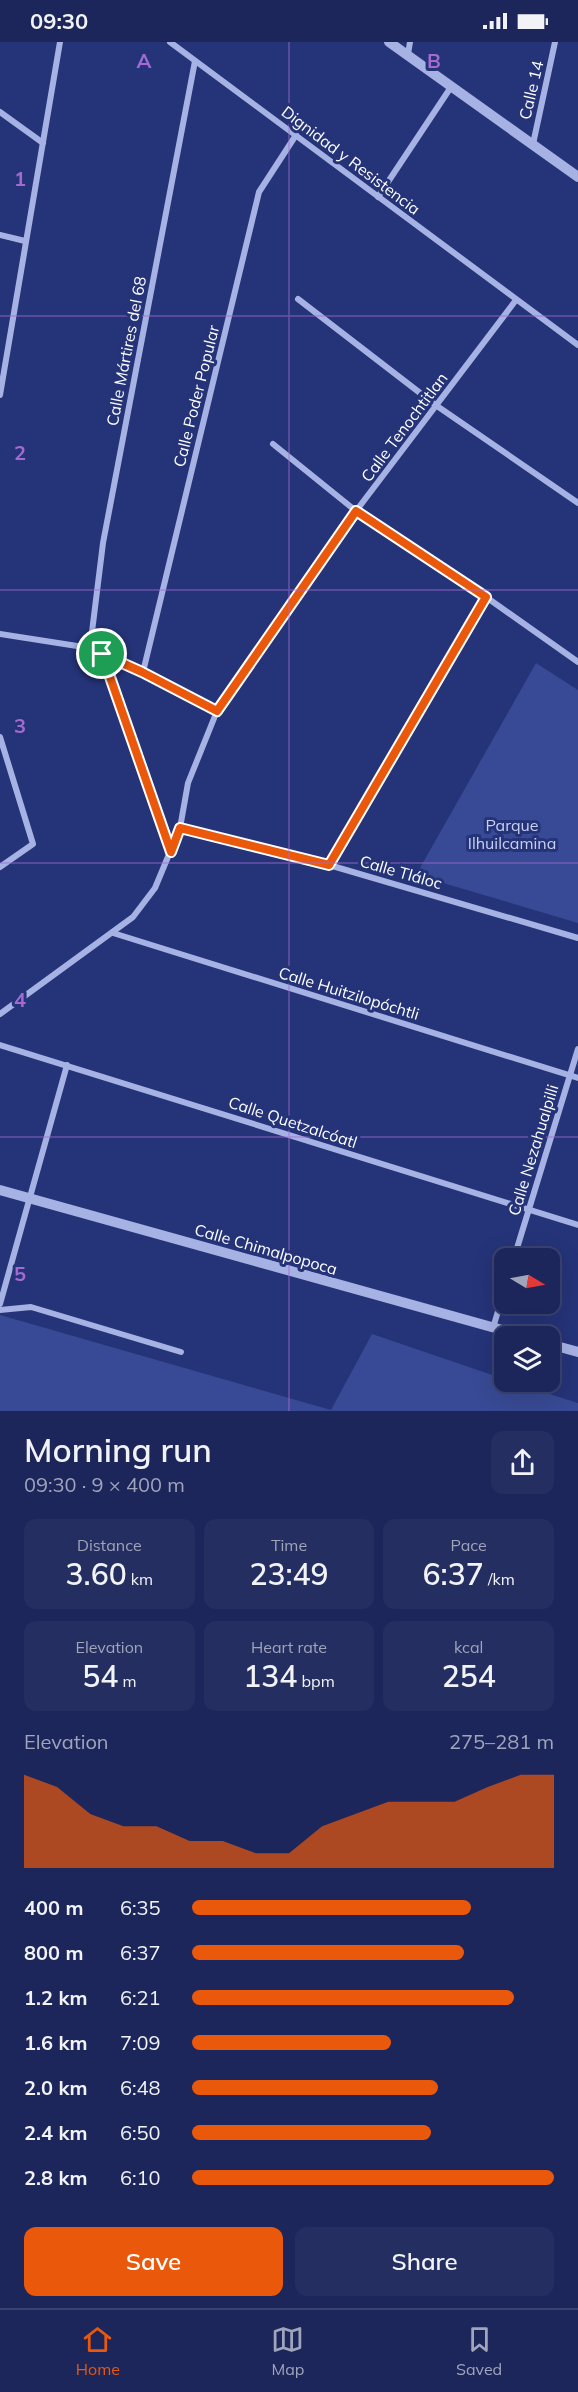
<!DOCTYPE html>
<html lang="en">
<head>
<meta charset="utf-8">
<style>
  :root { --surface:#1c265a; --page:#252e60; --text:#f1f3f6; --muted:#a0a5bb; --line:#3a4370; --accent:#ea580c }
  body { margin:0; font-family:Mulish,sans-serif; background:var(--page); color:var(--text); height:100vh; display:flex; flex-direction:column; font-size:22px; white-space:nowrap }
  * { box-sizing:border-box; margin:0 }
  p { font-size:20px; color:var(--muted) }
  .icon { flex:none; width:33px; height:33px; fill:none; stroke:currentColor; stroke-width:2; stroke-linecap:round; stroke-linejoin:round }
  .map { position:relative; height:1369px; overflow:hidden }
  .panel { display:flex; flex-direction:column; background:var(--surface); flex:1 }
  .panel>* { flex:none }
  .needle { width:39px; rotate:100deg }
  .controls { position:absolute; left:494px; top:1206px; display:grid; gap:12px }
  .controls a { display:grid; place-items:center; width:66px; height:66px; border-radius:12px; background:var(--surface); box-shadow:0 6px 24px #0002,0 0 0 2px var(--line); font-size:30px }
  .pin { position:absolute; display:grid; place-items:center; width:51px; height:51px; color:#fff; margin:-26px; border:3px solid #fff; border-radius:50%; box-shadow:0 2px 6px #0007 }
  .round { display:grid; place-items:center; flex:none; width:63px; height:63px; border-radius:12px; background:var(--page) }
  .headline { display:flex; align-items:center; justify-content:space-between; height:102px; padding:0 24px }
  h1 { font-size:33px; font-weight:600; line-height:45px }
  .figures { display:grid; grid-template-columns:repeat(3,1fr); gap:9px; height:102px; padding:6px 24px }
  .figures div { display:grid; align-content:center; border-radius:12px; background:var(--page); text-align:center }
  .figures b { font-size:30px; font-weight:600 }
  .figures small { font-size:16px; font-weight:400 }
  .figures p { font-size:16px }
  .chart { height:168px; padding:12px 24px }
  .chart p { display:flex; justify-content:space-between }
  .chart svg { width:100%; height:108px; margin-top:6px; fill:var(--accent); opacity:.7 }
  .primary-button { display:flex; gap:12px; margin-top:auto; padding:12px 24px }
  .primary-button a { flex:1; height:69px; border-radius:12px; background:var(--accent); color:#fff; font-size:24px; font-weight:600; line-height:69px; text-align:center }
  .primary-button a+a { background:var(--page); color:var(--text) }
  ul { padding:0 24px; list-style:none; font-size:20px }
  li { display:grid; grid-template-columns:96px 72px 1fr; align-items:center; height:45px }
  li i { height:15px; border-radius:8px; background:var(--accent) }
  .status { display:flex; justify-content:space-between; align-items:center; height:42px; padding:0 30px; background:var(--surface); direction:ltr }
  .status svg { height:16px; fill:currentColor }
  .menu { display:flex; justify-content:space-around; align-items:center; height:84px; border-top:2px solid var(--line); background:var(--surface); font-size:16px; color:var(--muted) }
  .menu a { display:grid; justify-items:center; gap:3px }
  .menu .selected { color:var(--accent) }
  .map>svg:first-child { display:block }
</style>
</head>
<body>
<div class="status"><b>09:30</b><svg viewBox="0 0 49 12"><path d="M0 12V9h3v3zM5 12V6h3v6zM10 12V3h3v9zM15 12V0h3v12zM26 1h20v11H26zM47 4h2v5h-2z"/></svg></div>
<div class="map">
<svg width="578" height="1369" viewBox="0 0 578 1369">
  <rect width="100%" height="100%" fill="#253378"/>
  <g fill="#384a95">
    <path d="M536 621 578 648V881L416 833Z"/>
    <path d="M0 1273 331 1368 372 1292 504 1337V1340H511L578 1361V1369H0Z"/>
  </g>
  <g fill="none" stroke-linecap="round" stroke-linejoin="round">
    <g stroke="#a6b2e3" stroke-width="6">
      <path d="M170 0 578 303"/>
      <path d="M408 12 410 0"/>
      <path d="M0 70 43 101"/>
      <path d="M533 102 555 0"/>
      <path d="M378 155 451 45"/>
      <path d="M0 193 25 199"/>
      <path d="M298 257 437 364 578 461"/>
      <path d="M0 353 60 0"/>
      <path d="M273 402 356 469 486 555 578 620"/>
      <path d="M0 592 90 606 143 630 217 669"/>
      <path d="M90 606 103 501 195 19"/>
      <path d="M102 612 171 810"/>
      <path d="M143 630 259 150 296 93"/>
      <path d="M0 695 33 802 0 825"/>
      <path d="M180 786 329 823 578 896"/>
      <path d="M329 823 486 555"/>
      <path d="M113 891 578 1036"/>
      <path d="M0 972 133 875 155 846 180 786 188 741 217 669 356 469 516 258"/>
      <path d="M0 1003 578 1183"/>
      <path d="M514 1216 578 1007"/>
      <path d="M0 1262 67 1023"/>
      <path d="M0 1268 31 1265 181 1310"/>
      <path d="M493 1286 504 1249"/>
    </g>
    <g stroke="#a6b2e3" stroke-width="10">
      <path d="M389 0 578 135"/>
      <path d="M0 1148 524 1294"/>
      <path d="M549 1302 578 1310"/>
    </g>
  </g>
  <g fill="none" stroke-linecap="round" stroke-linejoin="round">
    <g stroke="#fff" stroke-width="12">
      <path id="route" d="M356 469 486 555 329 823 180 786 171 810 102 612 142 630 217 669Z"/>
    </g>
    <use href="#route" stroke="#ea580c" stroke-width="8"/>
  </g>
  <path fill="none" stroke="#a36bd2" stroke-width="1.5" stroke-opacity="0.55" d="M289 0V1369M0 274H578M0 548H578M0 821H578M0 1095H578"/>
  <g text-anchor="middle" stroke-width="6" stroke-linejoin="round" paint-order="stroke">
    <g font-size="16" fill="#fff" stroke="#253378">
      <text transform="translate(531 48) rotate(-77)" y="6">Calle 14</text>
      <text transform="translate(351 118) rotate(37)" y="6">Dignidad y Resistencia</text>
      <text transform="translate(126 309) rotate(-79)" y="6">Calle Mártires del 68</text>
      <text transform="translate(196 354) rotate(-76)" y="6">Calle Poder Popular</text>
      <text transform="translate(404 385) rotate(-53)" y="6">Calle Tenochtitlan</text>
      <text transform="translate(401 830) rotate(16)" y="6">Calle Tláloc</text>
      <text transform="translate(349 951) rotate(17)" y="6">Calle Huitzilopóchtli</text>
      <text transform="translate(293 1080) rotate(18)" y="6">Calle Quetzalcóatl</text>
      <text transform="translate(533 1108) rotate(-73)" y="6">Calle Nezahualpilli</text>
      <text transform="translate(266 1207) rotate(16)" y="6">Calle Chimalpopoca</text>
    </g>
    <g font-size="16" fill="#c9d1f3" stroke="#253378">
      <text x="512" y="789">Parque<tspan x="512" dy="18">Ilhuilcamina</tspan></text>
    </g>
  </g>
  <g font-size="20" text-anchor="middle" font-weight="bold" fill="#a36bd2" stroke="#253378" stroke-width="6" stroke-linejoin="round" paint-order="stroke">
    <text x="144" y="26">A</text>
    <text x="434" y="26">B</text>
    <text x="20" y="144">1</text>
    <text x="20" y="418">2</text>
    <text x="20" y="691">3</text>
    <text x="20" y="965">4</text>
    <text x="20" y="1239">5</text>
  </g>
</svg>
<div class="controls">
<a><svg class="needle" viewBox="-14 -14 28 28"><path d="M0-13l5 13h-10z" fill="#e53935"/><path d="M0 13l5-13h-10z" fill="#a0a5bb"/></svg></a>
<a><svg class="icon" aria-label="layers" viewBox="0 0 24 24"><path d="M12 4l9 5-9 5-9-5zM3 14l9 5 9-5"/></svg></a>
</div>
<div class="pin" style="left:102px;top:612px;background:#1e9e55"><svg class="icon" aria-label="arrive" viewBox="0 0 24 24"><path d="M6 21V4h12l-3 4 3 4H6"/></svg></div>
</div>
<section class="panel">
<div class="headline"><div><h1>Morning run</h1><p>09:30 · 9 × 400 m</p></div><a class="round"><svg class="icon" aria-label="share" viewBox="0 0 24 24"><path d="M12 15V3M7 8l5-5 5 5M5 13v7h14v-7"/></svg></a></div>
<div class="figures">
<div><p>Distance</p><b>3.60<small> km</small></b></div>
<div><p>Time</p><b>23:49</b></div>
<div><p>Pace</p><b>6:37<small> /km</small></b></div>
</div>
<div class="figures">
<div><p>Elevation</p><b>54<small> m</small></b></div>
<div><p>Heart rate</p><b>134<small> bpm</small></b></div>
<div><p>kcal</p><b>254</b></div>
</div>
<div class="chart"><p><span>Elevation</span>275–281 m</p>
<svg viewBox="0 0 160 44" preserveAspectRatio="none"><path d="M0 44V6L10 11L20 22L30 27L40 27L50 33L60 33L70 38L80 38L90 27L100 22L110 17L120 17L130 17L140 11L150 6L160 6V44z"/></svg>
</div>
<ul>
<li><b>400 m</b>6:35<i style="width:77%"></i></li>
<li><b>800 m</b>6:37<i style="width:75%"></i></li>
<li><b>1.2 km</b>6:21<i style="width:89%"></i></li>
<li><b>1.6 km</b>7:09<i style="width:55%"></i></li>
<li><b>2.0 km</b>6:48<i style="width:68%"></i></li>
<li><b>2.4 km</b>6:50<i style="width:66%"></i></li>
<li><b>2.8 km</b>6:10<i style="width:100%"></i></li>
</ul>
<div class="primary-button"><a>Save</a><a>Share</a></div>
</section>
<nav class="menu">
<a class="selected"><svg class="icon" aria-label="home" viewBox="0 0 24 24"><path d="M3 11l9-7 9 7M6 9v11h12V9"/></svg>Home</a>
<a><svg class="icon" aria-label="map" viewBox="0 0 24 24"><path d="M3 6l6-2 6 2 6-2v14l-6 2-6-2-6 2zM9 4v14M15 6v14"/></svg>Map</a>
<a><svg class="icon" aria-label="saved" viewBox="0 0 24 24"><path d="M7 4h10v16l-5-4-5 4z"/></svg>Saved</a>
</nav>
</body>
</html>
